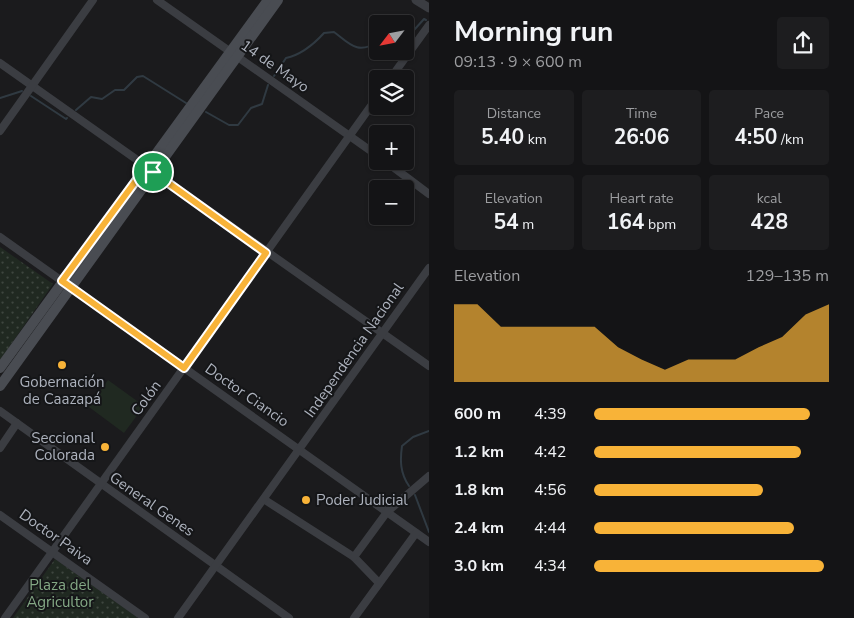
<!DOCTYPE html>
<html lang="en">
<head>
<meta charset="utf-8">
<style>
  :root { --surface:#141416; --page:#1d1d1f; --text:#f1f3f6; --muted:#9d9ea1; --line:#333335; --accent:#f8b338 }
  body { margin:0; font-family:"Nunito Sans",sans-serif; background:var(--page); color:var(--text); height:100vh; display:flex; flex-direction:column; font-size:19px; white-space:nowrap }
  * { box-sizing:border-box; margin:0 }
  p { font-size:16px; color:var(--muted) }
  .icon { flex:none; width:28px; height:28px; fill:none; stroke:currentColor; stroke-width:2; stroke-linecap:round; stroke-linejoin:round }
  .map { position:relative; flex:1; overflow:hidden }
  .panel { display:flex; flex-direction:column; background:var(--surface); width:425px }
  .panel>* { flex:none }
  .needle { width:32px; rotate:238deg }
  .controls { position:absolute; left:369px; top:15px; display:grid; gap:10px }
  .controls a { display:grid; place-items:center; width:45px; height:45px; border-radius:5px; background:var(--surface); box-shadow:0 1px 4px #0004,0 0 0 1px var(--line); font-size:25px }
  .pin { position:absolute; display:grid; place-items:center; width:42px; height:42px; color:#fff; margin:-21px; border:2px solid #fff; border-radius:50%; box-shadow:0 1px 5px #0007 }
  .round { display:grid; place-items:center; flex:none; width:52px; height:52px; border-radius:5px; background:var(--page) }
  .head { display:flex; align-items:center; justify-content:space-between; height:85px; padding:0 25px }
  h1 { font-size:28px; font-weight:700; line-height:38px }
  .metrics { display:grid; grid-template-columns:repeat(3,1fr); gap:8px; height:85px; padding:5px 25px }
  .metrics div { display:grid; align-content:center; border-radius:5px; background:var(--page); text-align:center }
  .metrics b { font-size:21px; font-weight:700 }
  .metrics small { font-size:14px; font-weight:400 }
  .metrics p { font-size:14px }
  .chart { height:140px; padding:10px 25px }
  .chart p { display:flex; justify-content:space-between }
  .chart svg { width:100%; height:90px; margin-top:5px; fill:var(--accent); opacity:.7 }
  ul { padding:0 25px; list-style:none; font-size:16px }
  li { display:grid; grid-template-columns:80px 60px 1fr; align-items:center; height:38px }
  li i { height:12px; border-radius:6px; background:var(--accent) }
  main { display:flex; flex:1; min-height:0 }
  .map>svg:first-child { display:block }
</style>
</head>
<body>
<main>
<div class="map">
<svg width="429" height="618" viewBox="0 0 429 618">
  <defs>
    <pattern id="grass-dots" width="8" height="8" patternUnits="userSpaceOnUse" patternTransform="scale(1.25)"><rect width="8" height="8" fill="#202921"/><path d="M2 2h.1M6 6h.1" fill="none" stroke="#3e463f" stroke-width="1.8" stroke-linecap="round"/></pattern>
  </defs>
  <rect width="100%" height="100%" fill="#1b1b1d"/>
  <g fill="url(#grass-dots)">
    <path d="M0 247 53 284 0 360Z"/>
    <path d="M55 559 137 617 136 618H13Z"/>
  </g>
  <path fill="#202921" d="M108 380 144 406 124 433 89 407Z"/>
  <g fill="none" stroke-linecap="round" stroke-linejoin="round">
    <g stroke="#303a42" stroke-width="2">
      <path d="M405 40 424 19 426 20"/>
      <path d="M274 76 286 58C300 55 314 44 324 33L334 32C350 44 357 55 378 42"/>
      <path d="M31 96 66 119 67 118"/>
      <path d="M0 98 22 91"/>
      <path d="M76 110 91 97 102 99 115 90H124L137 77 143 76 186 103"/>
      <path d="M206 112 229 125H238L251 108 262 104 268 85"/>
      <path d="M409 486C400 473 400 460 402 446L413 437 429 431"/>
      <path d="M415 495 429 532"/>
    </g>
    <g stroke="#3b3d42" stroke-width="8">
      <path d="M157 0 378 156"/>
      <path d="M0 63 429 366"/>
      <path d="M390 79 429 25"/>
      <path d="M0 131 93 0"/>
      <path d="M385 161 429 194"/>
      <path d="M0 237 429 542"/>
      <path d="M0 411 289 618"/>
      <path d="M0 448 17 423"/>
      <path d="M265 500 354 557 379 583"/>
      <path d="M0 515 145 618"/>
      <path d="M354 557 387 512 429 476"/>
      <path d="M5 618 378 96"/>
      <path d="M178 618 429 268"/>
      <path d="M354 618 416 533"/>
    </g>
    <path stroke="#3b3d42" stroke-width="9" d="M416 0 429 8"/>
    <g stroke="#494c52" stroke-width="10">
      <path d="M0 368 268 0"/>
      <path d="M0 386 278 0"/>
    </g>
  </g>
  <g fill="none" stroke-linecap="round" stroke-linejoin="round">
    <g stroke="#fff" stroke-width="10">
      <path id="route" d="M146 167 266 253 184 368 62 281Z"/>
    </g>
    <use href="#route" stroke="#f8b338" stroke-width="6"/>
  </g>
  <g fill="#f8b338" stroke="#151618" stroke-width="2">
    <circle cx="62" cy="365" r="5"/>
    <circle cx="105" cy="447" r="5"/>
    <circle cx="306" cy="500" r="5"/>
  </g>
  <g text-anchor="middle" stroke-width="4" stroke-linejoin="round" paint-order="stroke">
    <g font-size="15" fill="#adb2bd" stroke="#151618">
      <text transform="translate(275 66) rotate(35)" y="5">14 de Mayo</text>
      <text transform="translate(354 350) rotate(-55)" y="5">Independencia Nacional</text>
      <text transform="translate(247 395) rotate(35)" y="5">Doctor Ciancio</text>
      <text transform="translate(146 398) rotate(-54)" y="5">Colón</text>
      <text transform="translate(152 504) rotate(35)" y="5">General Genes</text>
      <text transform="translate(56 537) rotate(35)" y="5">Doctor Paiva</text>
    </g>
    <g font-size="15" fill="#adb2bd" stroke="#151618">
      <text x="62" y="387">Gobernación<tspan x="62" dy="17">de Caazapá</tspan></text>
      <text x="95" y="443" text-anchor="end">Seccional<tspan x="95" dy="17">Colorada</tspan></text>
      <text x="316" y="505" text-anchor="start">Poder Judicial</text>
    </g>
    <g font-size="15" fill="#84a885" stroke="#151618">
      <text x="60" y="590">Plaza del<tspan x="60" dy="17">Agricultor</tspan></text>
    </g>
  </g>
</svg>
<div class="controls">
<a><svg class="needle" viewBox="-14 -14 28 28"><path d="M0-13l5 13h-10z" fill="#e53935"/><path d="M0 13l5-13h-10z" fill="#9d9ea1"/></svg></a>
<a><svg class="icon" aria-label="layers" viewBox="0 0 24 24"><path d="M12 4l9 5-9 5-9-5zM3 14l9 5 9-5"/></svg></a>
<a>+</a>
<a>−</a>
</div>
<div class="pin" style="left:153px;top:172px;background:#1e9e55"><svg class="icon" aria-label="arrive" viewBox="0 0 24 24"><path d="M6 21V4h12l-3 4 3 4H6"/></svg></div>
</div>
<section class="panel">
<div class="head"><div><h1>Morning run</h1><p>09:13 · 9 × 600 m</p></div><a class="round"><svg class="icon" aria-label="share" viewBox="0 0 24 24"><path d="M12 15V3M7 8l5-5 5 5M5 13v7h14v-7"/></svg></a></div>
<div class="metrics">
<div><p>Distance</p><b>5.40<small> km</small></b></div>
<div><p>Time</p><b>26:06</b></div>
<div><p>Pace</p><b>4:50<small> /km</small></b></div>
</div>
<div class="metrics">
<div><p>Elevation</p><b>54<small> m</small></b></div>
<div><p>Heart rate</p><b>164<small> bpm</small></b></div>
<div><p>kcal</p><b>428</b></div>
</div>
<div class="chart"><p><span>Elevation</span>129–135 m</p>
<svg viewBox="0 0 160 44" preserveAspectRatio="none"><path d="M0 44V6L10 6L20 17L30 17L40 17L50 17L60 17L70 27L80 33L90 38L100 33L110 33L120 33L130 27L140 22L150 11L160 6V44z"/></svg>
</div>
<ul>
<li><b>600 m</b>4:39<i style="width:92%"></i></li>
<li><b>1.2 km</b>4:42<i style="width:88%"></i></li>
<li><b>1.8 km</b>4:56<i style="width:72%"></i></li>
<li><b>2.4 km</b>4:44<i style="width:85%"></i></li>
<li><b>3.0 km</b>4:34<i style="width:98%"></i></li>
</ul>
</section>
</main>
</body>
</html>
